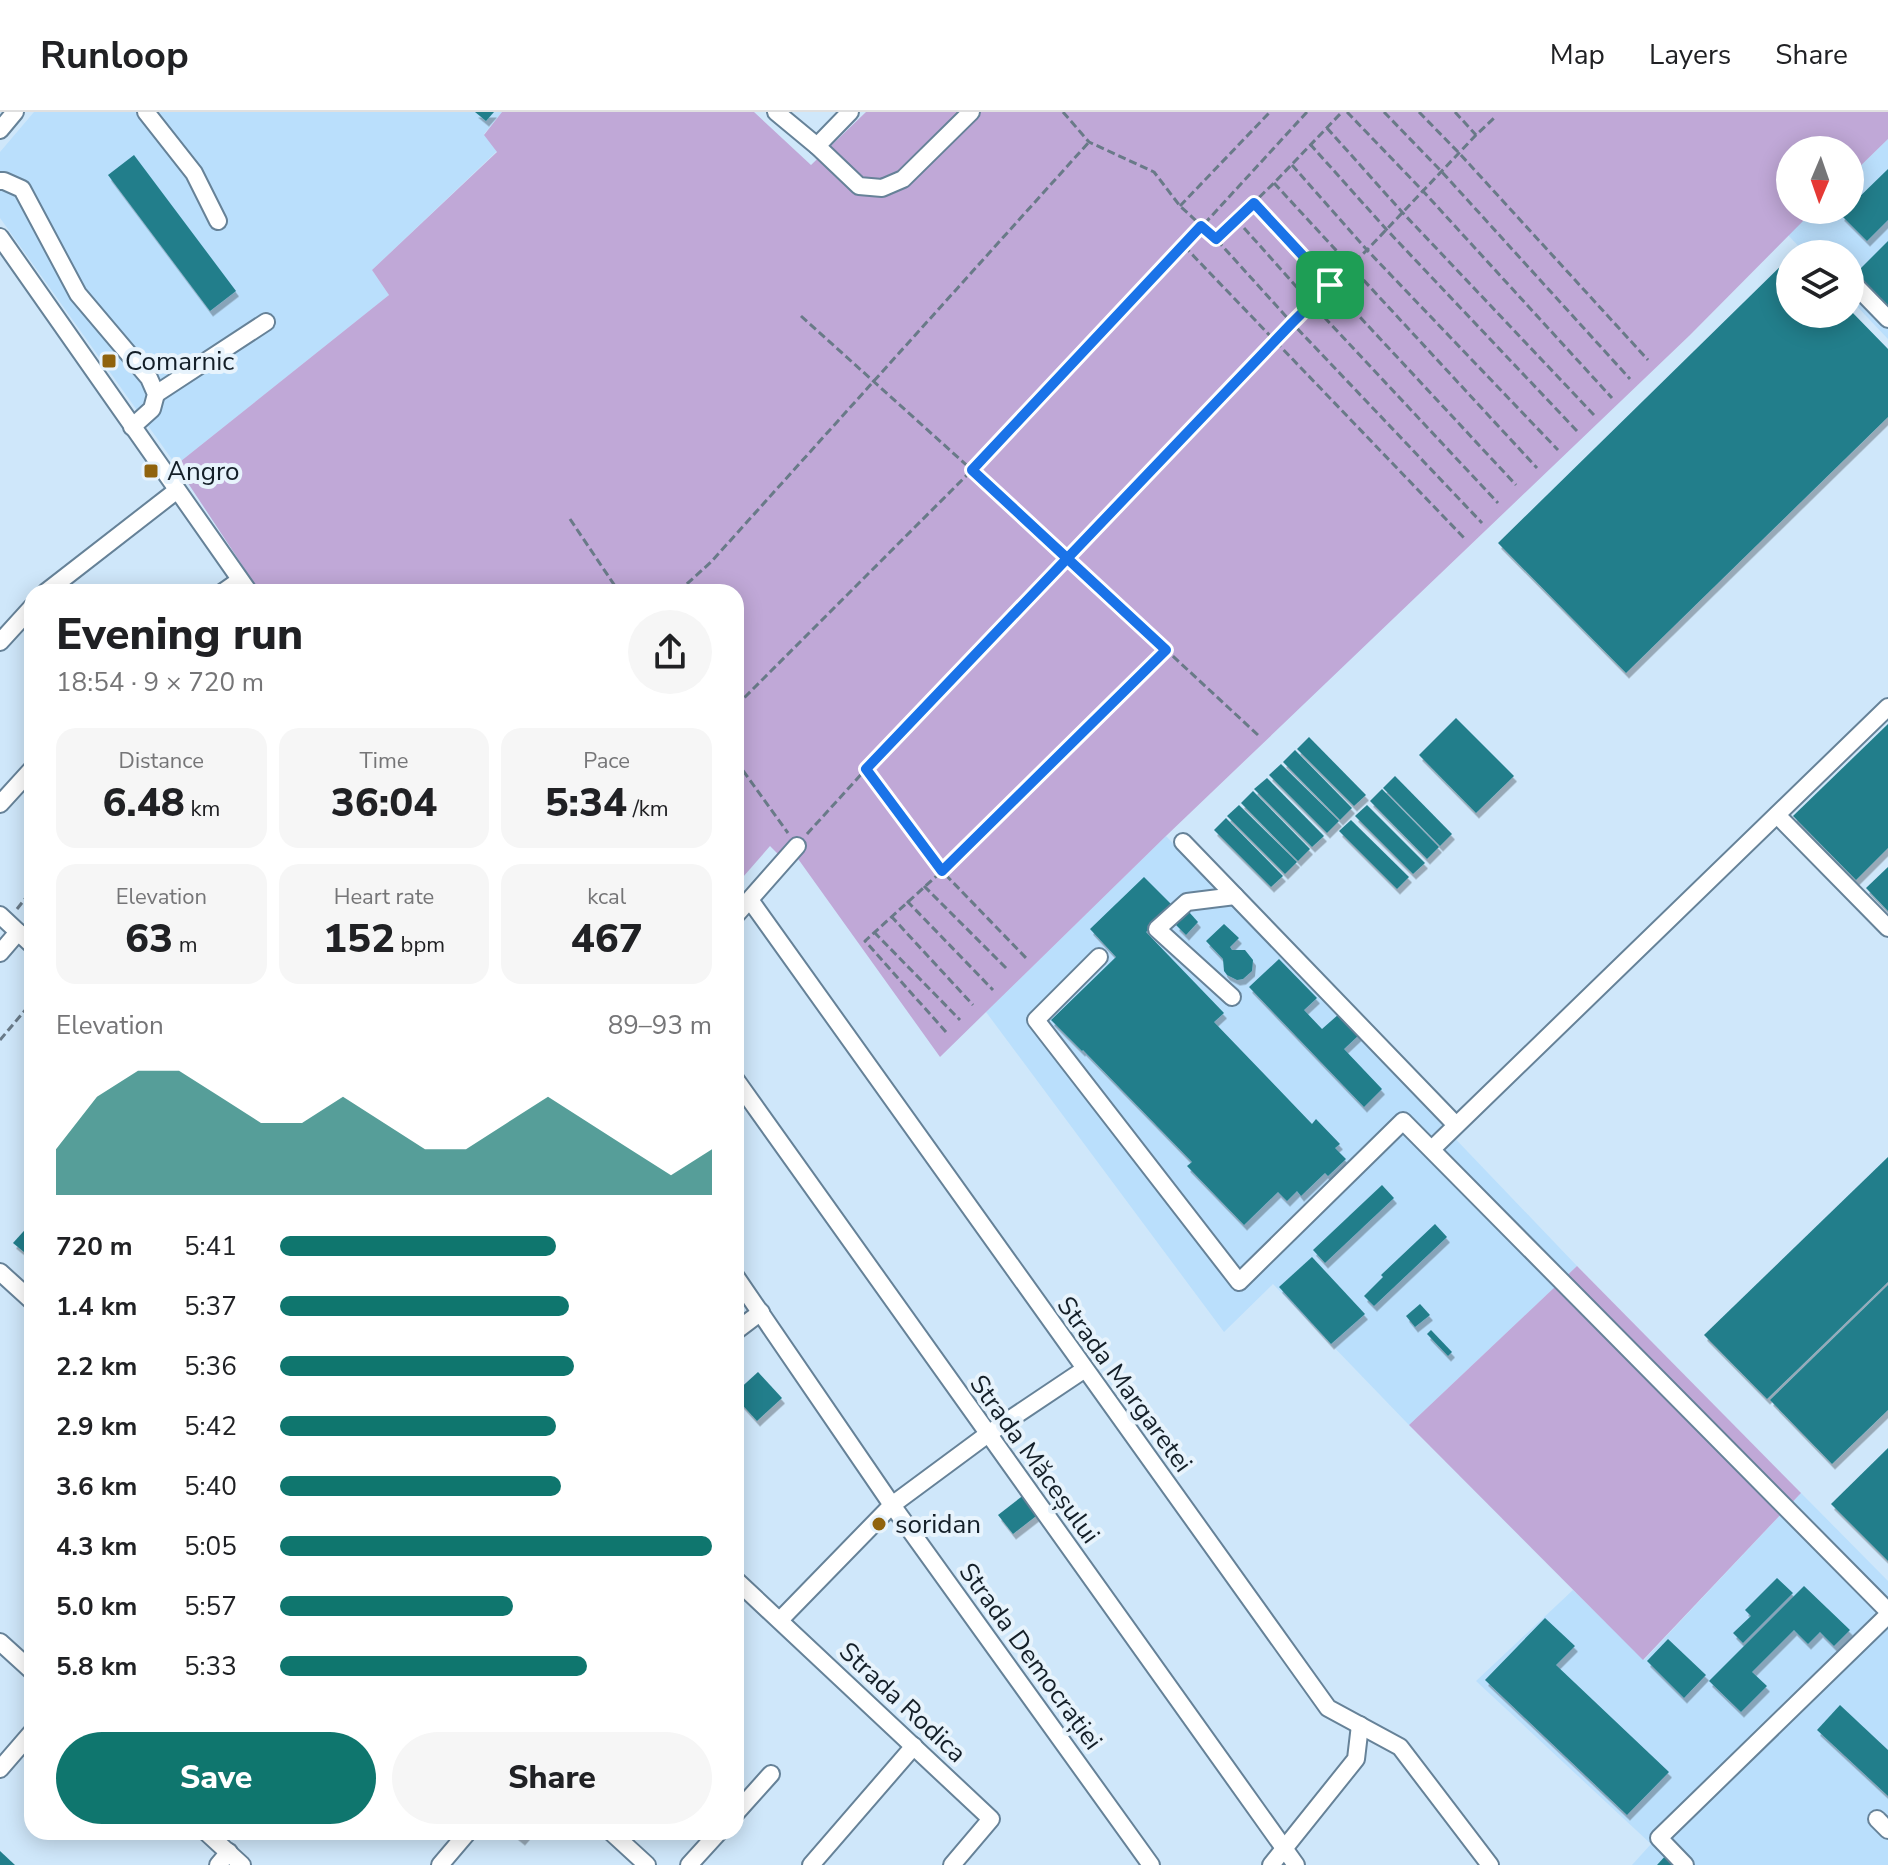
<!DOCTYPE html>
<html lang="en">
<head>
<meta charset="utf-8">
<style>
  :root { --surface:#fff; --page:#f6f6f6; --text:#202124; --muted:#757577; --line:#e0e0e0; --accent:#0f766e }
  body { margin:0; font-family:"Nunito Sans",sans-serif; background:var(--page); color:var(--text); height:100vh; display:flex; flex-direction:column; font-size:30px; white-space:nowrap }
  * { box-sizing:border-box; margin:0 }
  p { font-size:26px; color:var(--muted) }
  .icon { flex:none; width:44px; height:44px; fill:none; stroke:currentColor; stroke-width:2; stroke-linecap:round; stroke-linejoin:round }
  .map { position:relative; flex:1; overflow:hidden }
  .drawer { position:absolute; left:24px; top:472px; width:720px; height:1256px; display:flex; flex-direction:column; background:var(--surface); border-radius:24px; box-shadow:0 4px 20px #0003 }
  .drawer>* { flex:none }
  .needle { width:52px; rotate:182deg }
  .fabs { position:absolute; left:1776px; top:24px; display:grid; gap:16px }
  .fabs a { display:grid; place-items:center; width:88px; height:88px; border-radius:50%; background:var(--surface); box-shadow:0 4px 20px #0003; font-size:40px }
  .pin { position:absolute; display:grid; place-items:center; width:68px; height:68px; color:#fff; margin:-34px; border-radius:16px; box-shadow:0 4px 12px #0006 }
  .round { display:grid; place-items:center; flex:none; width:84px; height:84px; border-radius:42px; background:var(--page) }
  .head { display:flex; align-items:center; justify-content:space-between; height:136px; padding:0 32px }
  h1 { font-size:44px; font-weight:800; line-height:60px }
  .metrics { display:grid; grid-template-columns:repeat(3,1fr); gap:12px; height:136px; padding:8px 32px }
  .metrics div { display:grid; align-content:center; border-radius:20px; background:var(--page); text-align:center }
  .metrics b { font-size:40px; font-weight:800 }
  .metrics small { font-size:22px; font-weight:400 }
  .metrics p { font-size:22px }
  .chart { height:224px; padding:16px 32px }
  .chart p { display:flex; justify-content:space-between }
  .chart svg { width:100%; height:144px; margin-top:8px; fill:var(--accent); opacity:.7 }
  .primary-button { display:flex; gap:16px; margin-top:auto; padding:16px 32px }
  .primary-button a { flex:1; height:92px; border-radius:48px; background:var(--accent); color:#fff; font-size:32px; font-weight:800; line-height:92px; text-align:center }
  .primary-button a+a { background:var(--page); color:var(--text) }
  ul { padding:0 32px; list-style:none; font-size:26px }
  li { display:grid; grid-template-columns:128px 96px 1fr; align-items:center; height:60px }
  li i { height:20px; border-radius:10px; background:var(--accent) }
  header { display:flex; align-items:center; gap:48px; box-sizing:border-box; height:112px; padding:0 40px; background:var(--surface); border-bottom:2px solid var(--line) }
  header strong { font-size:38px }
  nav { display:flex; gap:44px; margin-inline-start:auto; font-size:28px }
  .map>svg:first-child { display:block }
</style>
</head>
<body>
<header>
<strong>Runloop</strong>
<nav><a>Map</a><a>Layers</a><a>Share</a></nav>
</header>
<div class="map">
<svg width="1888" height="1753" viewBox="0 0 1888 1753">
  <defs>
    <filter id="shadow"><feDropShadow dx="3" dy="5.5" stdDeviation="0" flood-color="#0004"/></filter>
  </defs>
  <rect width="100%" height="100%" fill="#cfe7fa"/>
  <g fill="#badffc">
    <path d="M34 0H502L484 22 497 39 372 158 389 183 176 353 0 106V40Z"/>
    <path d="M1888 27V227L1850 187V142H1806L1788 123 1814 98H1850V64Z"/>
    <path d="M1166 724 1577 1154 1409 1313 1273 1172 1224 1220 986 900Z"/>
    <path d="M1801 1381 1888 1469V1753H1632L1651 1732 1476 1569 1573 1478 1644 1548Z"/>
  </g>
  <g fill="#c0a8d7">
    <path d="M502 0H754L811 53 866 0H1888V27L1850 64V38H1790V98H1814L1690 223 1166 724 940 945 796 744 785 749 770 734 736 773V480H260L176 353 389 183 372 158 497 40 484 23Z"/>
    <path d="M1577 1154 1801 1381 1643 1548 1409 1313Z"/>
  </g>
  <g fill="#227e8b" filter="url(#shadow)">
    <path d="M475 0H494L486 9Z"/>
    <path d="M134 43 236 179 210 199 108 63Z"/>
    <path d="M1888 57V108L1867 129 1841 103 1846 98H1850V94Z"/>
    <path d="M1888 129V194L1855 162Z"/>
    <path d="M1790 145V202H1850V198L1888 237V305L1626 561 1498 431Z"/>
    <path d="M1456 606 1514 664 1476 701 1419 643Z"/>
    <path d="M1888 612V736L1856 768 1793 704Z"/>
    <path d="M1309 625 1366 683 1354 694 1297 637Z"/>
    <path d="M1295 638 1352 696 1340 708 1283 650Z"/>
    <path d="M1281 652 1339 709 1327 721 1269 663Z"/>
    <path d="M1395 664 1452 722 1440 734 1383 676Z"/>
    <path d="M1267 666 1324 724 1312 735 1254 677Z"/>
    <path d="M1382 677 1439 735 1427 747 1370 689Z"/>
    <path d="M1253 679 1310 737 1298 749 1241 691Z"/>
    <path d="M1239 693 1297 750 1285 762 1227 704Z"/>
    <path d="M1367 693 1425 751 1413 762 1355 704Z"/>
    <path d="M1226 706 1283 764 1271 775 1214 718Z"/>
    <path d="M1351 708 1409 765 1397 777 1339 719Z"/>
    <path d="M1888 755V799L1866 776Z"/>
    <path d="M1144 765 1173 794 1146 820 1224 901 1214 910 1312 1012 1316 1007 1340 1032 1335 1036 1346 1047 1328 1064 1325 1061 1301 1084 1297 1079 1287 1089 1278 1080 1244 1113 1187 1054 1192 1050 1083 938 1082 939 1051 908 1116 845 1090 817Z"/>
    <path d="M1189 800 1198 810 1186 823 1176 813Z"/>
    <path d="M1224 812 1239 826 1230 835 1232 838H1245L1253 848 1252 859 1243 867 1237 868 1227 863 1224 859 1223 847 1206 829Z"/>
    <path d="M1279 847 1317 886 1304 898 1322 917 1339 902 1359 923 1344 937 1382 977 1364 995 1249 875Z"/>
    <path d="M1888 1045V1170L1767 1287 1704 1223Z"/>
    <path d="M1382 1073 1394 1086 1325 1151 1313 1138Z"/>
    <path d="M32 1110V1143L30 1145 13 1131Z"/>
    <path d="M1435 1112 1447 1125 1374 1194 1364 1184 1383 1165 1381 1163Z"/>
    <path d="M1312 1145 1365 1202 1331 1232 1279 1175Z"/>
    <path d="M1888 1173V1298L1832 1352 1770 1288Z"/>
    <path d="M1420 1192 1430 1203 1415 1215 1406 1204Z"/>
    <path d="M1431 1218 1452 1240 1448 1244 1427 1222Z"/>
    <path d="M758 1260 782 1286 757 1309 736 1286V1280Z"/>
    <path d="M1888 1336V1449L1831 1392Z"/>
    <path d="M1025 1382 1040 1401 1013 1422 998 1403Z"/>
    <path d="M1777 1466 1793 1481 1743 1531 1733 1521 1751 1504 1745 1498Z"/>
    <path d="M1804 1474 1850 1518 1834 1534 1820 1520 1808 1532 1794 1518 1752 1560 1767 1574 1741 1600 1709 1569Z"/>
    <path d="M1545 1506 1575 1534 1556 1553 1669 1660 1627 1703 1485 1568Z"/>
    <path d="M1668 1527 1706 1563 1684 1586 1647 1549Z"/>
    <path d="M1840 1593 1888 1638V1684L1817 1618Z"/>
    <path d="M512 1720H529L522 1728Z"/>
    <path d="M0 1739 15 1753H0Z"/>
    <path d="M1667 1742 1678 1753H1657Z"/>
  </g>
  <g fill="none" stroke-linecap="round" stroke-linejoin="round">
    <g stroke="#668298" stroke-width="20">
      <g id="minor">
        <path d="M146 0 194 61 218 109"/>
        <path d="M776 0 817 34 859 74 882 76 903 67 971 0"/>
        <path d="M0 18 15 0"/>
        <path d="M817 34 850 0"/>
        <path d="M0 69H4L22 77 78 182 149 266 156 282 152 297 132 315"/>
        <path d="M0 125 249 480"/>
        <path d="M1850 168 1888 207"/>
        <path d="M156 282 266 210"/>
        <path d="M46 480 176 379"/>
        <path d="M223 480 240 468"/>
        <path d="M0 530 32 495"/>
        <path d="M0 692 32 657"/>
        <path d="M1777 703 1888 816"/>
        <path d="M1183 730 1456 1013"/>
        <path d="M750 788 1328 1596 1400 1635 1490 1753"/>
        <path d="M0 803 32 833"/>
        <path d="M736 803 797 734"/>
        <path d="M0 841 18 820"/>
        <path d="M1099 845 1036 908 1239 1170 1403 1009 1888 1499"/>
        <path d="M1232 885 1157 817 1187 790 1235 784"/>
        <path d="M736 968 1296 1753"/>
        <path d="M1432 1037 1888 595"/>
        <path d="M0 1160 32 1189"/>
        <path d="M736 1165 892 1393 1151 1753"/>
        <path d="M736 1219 761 1200"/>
        <path d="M736 1468 991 1707 952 1753"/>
        <path d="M780 1508 892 1393 988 1322 1085 1257"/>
        <path d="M0 1530 32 1559"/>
        <path d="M0 1657 32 1620"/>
        <path d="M736 1701 771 1662"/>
        <path d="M1877 1707 1888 1718"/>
        <path d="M206 1720 242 1753"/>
        <path d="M611 1720 647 1753"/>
        <path d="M218 1753 229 1740"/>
        <path d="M440 1753 468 1720"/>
        <path d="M689 1753 719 1720"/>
        <path d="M811 1753 914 1634"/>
        <path d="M1271 1753 1356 1647 1360 1613"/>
        <path d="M1685 1753 1659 1726 1888 1503"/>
      </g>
    </g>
    <g stroke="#697a88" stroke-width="3" stroke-dasharray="8 4" stroke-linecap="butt">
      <path d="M1063 0 1089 30 1154 60 1180 94 1216 127 1292 211 1482 411"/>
      <path d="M1347 0 1422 78 1612 286"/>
      <path d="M1384 0 1442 60 1630 267"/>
      <path d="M1419 0 1460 42 1648 248"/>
      <path d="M1455 0 1476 23"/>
      <path d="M1327 16 1402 100 1594 303"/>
      <path d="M1310 32 1386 117 1577 319"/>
      <path d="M1292 53 1367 138 1558 338"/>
      <path d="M1274 71 1537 356"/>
      <path d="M1254 91 1516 373"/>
      <path d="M1180 94 1270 0"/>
      <path d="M1236 107 1311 191 1498 391"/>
      <path d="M1216 127 1274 71 1342 0"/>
      <path d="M1184 134 1466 428"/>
      <path d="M801 204 972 358 1258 623"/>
      <path d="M570 407 619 480"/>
      <path d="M678 480 711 450 1089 30"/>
      <path d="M736 594 972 358 1184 134 1307 0"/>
      <path d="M736 649 788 721"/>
      <path d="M866 657 942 759 1027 847"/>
      <path d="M807 722 866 657 1311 191 1367 138 1476 23 1494 6"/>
      <path d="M924 774 1007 857"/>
      <path d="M907 789 993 878"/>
      <path d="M17 797 32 778"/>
      <path d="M891 804 973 893"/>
      <path d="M874 820 960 908"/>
      <path d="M946 920 865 829 942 759 1166 538"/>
      <path d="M0 928 32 890"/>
    </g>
    <use href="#minor" stroke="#fff" stroke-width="16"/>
  </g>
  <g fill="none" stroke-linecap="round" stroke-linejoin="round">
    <g stroke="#fff" stroke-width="16">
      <path id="route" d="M1330 173 1292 211 866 657 942 759 1166 538 972 358 1201 114 1216 127 1254 91 1330 173"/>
    </g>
    <use href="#route" stroke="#1a73e8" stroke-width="10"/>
  </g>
  <g fill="#90630d" stroke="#e7f3fc" stroke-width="3">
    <rect x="101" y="241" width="16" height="16" rx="4"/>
    <rect x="143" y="351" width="16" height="16" rx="4"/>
    <circle cx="879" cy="1412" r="8"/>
  </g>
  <g text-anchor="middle" stroke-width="8" stroke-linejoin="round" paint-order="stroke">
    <g font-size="26" fill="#141f28" stroke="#e7f3fc" text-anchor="start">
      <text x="125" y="258">Comarnic</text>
      <text x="167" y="368">Angro</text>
      <text x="895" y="1421">soridan</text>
    </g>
    <g font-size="26" fill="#141f28" stroke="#e7f3fc">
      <text transform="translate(1125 1272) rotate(54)" y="9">Strada Margaretei</text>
      <text transform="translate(1035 1347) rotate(54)" y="9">Strada Măceșului</text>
      <text transform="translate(1031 1544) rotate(54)" y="9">Strada Democrației</text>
      <text transform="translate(903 1590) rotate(43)" y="9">Strada Rodica</text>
    </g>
  </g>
</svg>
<div class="fabs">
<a><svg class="needle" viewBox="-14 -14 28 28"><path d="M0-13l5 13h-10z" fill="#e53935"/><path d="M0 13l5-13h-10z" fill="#757577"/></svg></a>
<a><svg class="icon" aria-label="layers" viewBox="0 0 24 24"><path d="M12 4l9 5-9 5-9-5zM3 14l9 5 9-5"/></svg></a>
</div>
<div class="pin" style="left:1330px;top:173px;background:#1e9e55"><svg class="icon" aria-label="arrive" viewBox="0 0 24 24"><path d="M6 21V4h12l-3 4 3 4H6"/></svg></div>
<section class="drawer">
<div class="head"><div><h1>Evening run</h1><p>18:54 · 9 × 720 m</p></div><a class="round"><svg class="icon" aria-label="share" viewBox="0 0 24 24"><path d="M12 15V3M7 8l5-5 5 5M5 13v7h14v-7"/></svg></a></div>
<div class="metrics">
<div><p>Distance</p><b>6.48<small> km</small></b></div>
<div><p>Time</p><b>36:04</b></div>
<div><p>Pace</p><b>5:34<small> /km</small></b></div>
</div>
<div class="metrics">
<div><p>Elevation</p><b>63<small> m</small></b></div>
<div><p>Heart rate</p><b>152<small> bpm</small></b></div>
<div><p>kcal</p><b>467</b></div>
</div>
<div class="chart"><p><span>Elevation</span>89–93 m</p>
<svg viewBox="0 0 160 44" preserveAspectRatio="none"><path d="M0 44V30L10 14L20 6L30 6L40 14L50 22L60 22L70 14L80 22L90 30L100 30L110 22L120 14L130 22L140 30L150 38L160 30V44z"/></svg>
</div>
<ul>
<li><b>720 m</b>5:41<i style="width:64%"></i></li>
<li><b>1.4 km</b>5:37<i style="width:67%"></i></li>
<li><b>2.2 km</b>5:36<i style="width:68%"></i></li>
<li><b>2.9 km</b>5:42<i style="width:64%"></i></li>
<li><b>3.6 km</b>5:40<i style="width:65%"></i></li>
<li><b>4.3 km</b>5:05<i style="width:100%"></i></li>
<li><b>5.0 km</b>5:57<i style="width:54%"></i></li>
<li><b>5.8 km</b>5:33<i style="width:71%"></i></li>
</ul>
<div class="primary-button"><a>Save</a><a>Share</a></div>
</section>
</div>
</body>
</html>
